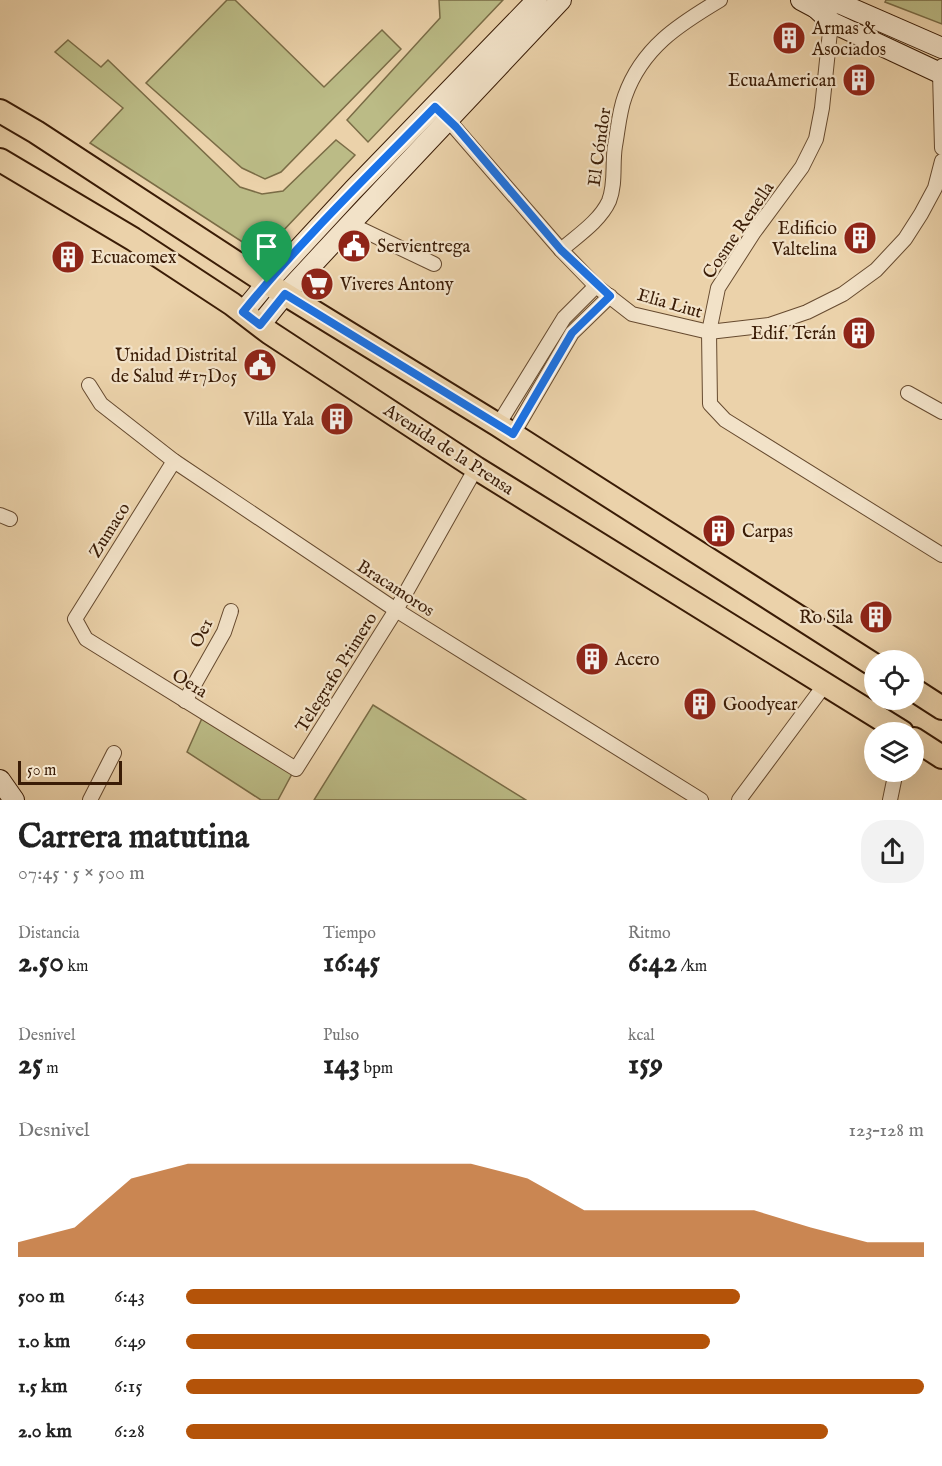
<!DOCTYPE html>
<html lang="es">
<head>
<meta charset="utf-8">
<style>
  :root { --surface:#fff; --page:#f2f2f2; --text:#222; --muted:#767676; --accent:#b45309 }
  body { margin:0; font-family:"IM FELL English",serif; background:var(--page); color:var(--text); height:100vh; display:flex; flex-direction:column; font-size:22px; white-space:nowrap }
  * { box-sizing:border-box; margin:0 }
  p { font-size:20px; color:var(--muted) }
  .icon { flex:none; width:33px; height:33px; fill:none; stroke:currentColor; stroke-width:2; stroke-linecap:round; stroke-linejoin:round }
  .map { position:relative; height:800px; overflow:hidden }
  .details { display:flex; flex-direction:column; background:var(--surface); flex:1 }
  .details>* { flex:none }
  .tools { position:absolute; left:864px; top:650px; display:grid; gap:12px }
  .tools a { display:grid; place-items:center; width:60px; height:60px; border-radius:50%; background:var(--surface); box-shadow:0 6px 24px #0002; font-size:30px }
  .scale { position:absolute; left:18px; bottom:15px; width:104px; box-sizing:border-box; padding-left:6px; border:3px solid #3a1c06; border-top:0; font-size:16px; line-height:21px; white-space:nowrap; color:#3a1c06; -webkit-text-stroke:4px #f2e2c8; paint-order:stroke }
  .pin { position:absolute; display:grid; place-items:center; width:51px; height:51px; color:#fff; margin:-62px -26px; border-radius:50% 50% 50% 0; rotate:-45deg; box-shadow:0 0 6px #0007 }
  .pin .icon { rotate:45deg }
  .round { display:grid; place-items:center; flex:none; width:63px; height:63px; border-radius:24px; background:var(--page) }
  .overview { display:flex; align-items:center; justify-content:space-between; height:102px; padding:0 18px }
  h1 { font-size:33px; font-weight:700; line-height:45px }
  .stats { display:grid; grid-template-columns:repeat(3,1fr); gap:9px; height:102px; padding:6px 18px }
  .stats div { display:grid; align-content:center }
  .stats b { font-size:30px; font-weight:700 }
  .stats small { font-size:16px; font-weight:400 }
  .stats p { font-size:16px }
  .chart { height:168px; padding:12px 18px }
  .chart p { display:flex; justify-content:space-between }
  .chart svg { width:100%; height:108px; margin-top:6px; fill:var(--accent); opacity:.7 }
  ul { padding:0 18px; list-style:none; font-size:20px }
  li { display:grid; grid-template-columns:96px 72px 1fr; align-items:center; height:45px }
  li i { height:15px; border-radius:8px; background:var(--accent) }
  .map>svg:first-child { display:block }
</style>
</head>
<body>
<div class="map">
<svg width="942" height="800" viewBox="0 0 942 800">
  <rect width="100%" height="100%" fill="#ebd2aa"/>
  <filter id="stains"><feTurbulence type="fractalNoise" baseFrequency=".00333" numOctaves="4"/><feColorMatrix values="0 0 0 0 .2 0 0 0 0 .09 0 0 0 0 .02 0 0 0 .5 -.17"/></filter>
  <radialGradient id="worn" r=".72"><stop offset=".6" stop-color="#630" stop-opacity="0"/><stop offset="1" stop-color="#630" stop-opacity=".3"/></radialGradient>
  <g fill="#bbbb86" stroke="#7a6c46" stroke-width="1.5">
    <path d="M227 0H235L324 87 382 30 401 49 281 172 265 179 242 168 146 83Z"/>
    <path d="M439 0H503L368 142 347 120 440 18Z"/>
    <path d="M886 0H942V24L885 2Z"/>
    <path d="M68 40 101 67 108 60 240 187 262 194 283 191 336 140 355 155 261 254 90 143 123 108 55 52Z"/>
    <path d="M373 705 526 800H314Z"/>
    <path d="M203 716 293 772 278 800H261L187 752Z"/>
  </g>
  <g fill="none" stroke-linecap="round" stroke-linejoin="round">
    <g stroke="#664a2f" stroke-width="16">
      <g id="street">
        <path d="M831 22 822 108 816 139 802 167 754 232 718 288 709 332 710 404 725 420 942 555"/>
        <path d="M942 66 940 73 942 148"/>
        <path d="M443 114 561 250 596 286 632 314 709 332 769 325 807 312 843 294 876 270 905 239 921 214 935 188 942 161"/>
        <path d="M350 224 434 264"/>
        <path d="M561 250C577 236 600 221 609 201 616 183 612 164 615 146 618 130 619 112 625 96 642 48 678 25 720 0"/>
        <path d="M89 385 101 404 174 461 396 610 701 800"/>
        <path d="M908 393 942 412"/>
        <path d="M498 425 564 318 596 286"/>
        <path d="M513 434 572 333 610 296"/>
        <path d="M174 461 75 619 86 639 296 769 396 610 476 468"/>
        <path d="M0 515 10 519"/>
        <path d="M185 701 224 632 231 611"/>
        <path d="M90 800 114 753"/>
        <path d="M739 800 826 683"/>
        <path d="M890 800 896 771"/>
      </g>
    </g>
    <g stroke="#3a1c06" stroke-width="22">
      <g id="secondary">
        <path d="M801 0 816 8 831 22 942 74"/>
        <path d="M816 8 839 3 942 48"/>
        <path d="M243 312 267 283 353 190 537 0"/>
        <path d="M260 325 285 294 350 224 561 0"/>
        <path d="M0 780 14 800"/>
      </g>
    </g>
    <g stroke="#3a1c06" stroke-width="26">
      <g id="primary">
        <path d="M0 111 36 132 267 283 498 425 874 665"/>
        <path d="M0 160 133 239 232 304 270 333 476 468 902 732"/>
        <path d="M914 690 942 708"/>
        <path d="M914 739 942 757"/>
      </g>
    </g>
    <use href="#street" stroke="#f2e2c8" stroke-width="14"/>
    <use href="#secondary" stroke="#f2e2c8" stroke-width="20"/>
    <use href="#primary" stroke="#ebd2aa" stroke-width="22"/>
  </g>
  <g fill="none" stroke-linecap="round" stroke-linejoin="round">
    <g stroke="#fff" stroke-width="12">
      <path id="route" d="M435 107 456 127 561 250 610 296 572 333 513 434 285 294 260 325 243 312C302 239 370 174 435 107Z"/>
    </g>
    <use href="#route" stroke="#1a73e8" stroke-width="8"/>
  </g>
  <defs>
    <g id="building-disc" transform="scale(1.725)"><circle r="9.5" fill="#8f2418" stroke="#f2e2c8"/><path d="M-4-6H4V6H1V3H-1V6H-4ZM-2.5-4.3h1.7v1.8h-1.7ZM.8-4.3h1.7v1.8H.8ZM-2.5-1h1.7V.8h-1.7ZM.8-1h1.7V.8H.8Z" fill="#fff"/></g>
    <g id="civic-disc" transform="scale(1.725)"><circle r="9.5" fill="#8f2418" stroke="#f2e2c8"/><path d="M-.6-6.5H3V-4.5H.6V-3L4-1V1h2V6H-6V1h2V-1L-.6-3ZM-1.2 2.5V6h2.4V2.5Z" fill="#fff"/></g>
    <g id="supermarket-disc" transform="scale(1.725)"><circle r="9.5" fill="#8f2418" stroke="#f2e2c8"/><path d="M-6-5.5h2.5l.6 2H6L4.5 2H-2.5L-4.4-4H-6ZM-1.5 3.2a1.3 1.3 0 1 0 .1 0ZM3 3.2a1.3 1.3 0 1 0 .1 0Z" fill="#fff"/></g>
  </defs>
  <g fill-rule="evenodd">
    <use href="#building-disc" x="789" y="38"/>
    <use href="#building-disc" x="859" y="80"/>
    <use href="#building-disc" x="860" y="238"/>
    <use href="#civic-disc" x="354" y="246"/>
    <use href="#building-disc" x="68" y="257"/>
    <use href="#supermarket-disc" x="317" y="284"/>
    <use href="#building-disc" x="859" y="333"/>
    <use href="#civic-disc" x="260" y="365"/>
    <use href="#building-disc" x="337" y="419"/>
    <use href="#building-disc" x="719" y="531"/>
    <use href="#building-disc" x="876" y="617"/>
    <use href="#building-disc" x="592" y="659"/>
    <use href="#building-disc" x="700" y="704"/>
  </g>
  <g text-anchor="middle" stroke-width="4.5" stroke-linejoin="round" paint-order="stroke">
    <g font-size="18" fill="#3a1c06" stroke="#f2e2c8" text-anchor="start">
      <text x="812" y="34">Armas &amp;<tspan x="812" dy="21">Asociados</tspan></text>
      <text x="836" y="86" text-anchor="end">EcuaAmerican</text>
      <text x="837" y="234" text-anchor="end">Edificio<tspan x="837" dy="21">Valtelina</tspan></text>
      <text x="377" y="252">Servientrega</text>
      <text x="91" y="263">Ecuacomex</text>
      <text x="340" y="290">Viveres Antony</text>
      <text x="836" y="339" text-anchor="end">Edif. Terán</text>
      <text x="237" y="361" text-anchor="end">Unidad Distrital<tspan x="237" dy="21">de Salud #17D05</tspan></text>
      <text x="314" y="425" text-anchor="end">Villa Yala</text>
      <text x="742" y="537">Carpas</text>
      <text x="853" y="623" text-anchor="end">Ro Sila</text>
      <text x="615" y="665">Acero</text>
      <text x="723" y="710">Goodyear</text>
    </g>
    <g font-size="18" fill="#3a1c06" stroke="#f2e2c8">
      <text transform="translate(599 147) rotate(-82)" y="6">El Cóndor</text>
      <text transform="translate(738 230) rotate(-56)" y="6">Cosme Renella</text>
      <text transform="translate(670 303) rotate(16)" y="6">Elia Liut</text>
      <text transform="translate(449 449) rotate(33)" y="6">Avenida de la Prensa</text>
      <text transform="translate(109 530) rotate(-58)" y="6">Zumaco</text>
      <text transform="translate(396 588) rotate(33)" y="6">Bracamoros</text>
      <text transform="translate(201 633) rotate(-64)" y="6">Oe1</text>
      <text transform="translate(336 672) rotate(-58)" y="6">Telegrafo Primero</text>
      <text transform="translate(190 683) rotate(32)" y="6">Oe1a</text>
    </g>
  </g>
  <rect width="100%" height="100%" filter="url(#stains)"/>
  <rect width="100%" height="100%" fill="url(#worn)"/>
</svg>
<div class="tools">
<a><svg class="icon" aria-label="locate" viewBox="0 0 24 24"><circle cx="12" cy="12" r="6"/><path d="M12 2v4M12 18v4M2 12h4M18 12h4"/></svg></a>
<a><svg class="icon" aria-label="layers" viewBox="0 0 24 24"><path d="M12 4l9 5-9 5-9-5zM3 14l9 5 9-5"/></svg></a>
</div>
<div class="scale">50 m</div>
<div class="pin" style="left:267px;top:283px;background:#1e9e55"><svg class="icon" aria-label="arrive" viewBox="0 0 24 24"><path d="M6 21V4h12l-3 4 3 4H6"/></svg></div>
</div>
<section class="details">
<div class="overview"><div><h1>Carrera matutina</h1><p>07:45 · 5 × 500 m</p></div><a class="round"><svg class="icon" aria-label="share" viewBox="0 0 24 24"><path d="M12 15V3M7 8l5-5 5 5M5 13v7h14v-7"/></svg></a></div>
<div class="stats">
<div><p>Distancia</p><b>2.50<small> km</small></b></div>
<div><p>Tiempo</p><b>16:45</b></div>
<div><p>Ritmo</p><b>6:42<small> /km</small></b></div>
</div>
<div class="stats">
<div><p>Desnivel</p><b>25<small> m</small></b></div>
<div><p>Pulso</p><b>143<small> bpm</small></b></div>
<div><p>kcal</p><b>159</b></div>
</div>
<div class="chart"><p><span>Desnivel</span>123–128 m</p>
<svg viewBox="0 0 160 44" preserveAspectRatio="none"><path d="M0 44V38L10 32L20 12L30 6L40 6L50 6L60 6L70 6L80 6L90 12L100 25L110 25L120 25L130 25L140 32L150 38L160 38V44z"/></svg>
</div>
<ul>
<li><b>500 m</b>6:43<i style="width:75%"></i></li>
<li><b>1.0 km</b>6:49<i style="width:71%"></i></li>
<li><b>1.5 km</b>6:15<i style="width:100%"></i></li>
<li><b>2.0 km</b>6:28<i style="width:87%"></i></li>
</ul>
</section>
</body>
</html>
